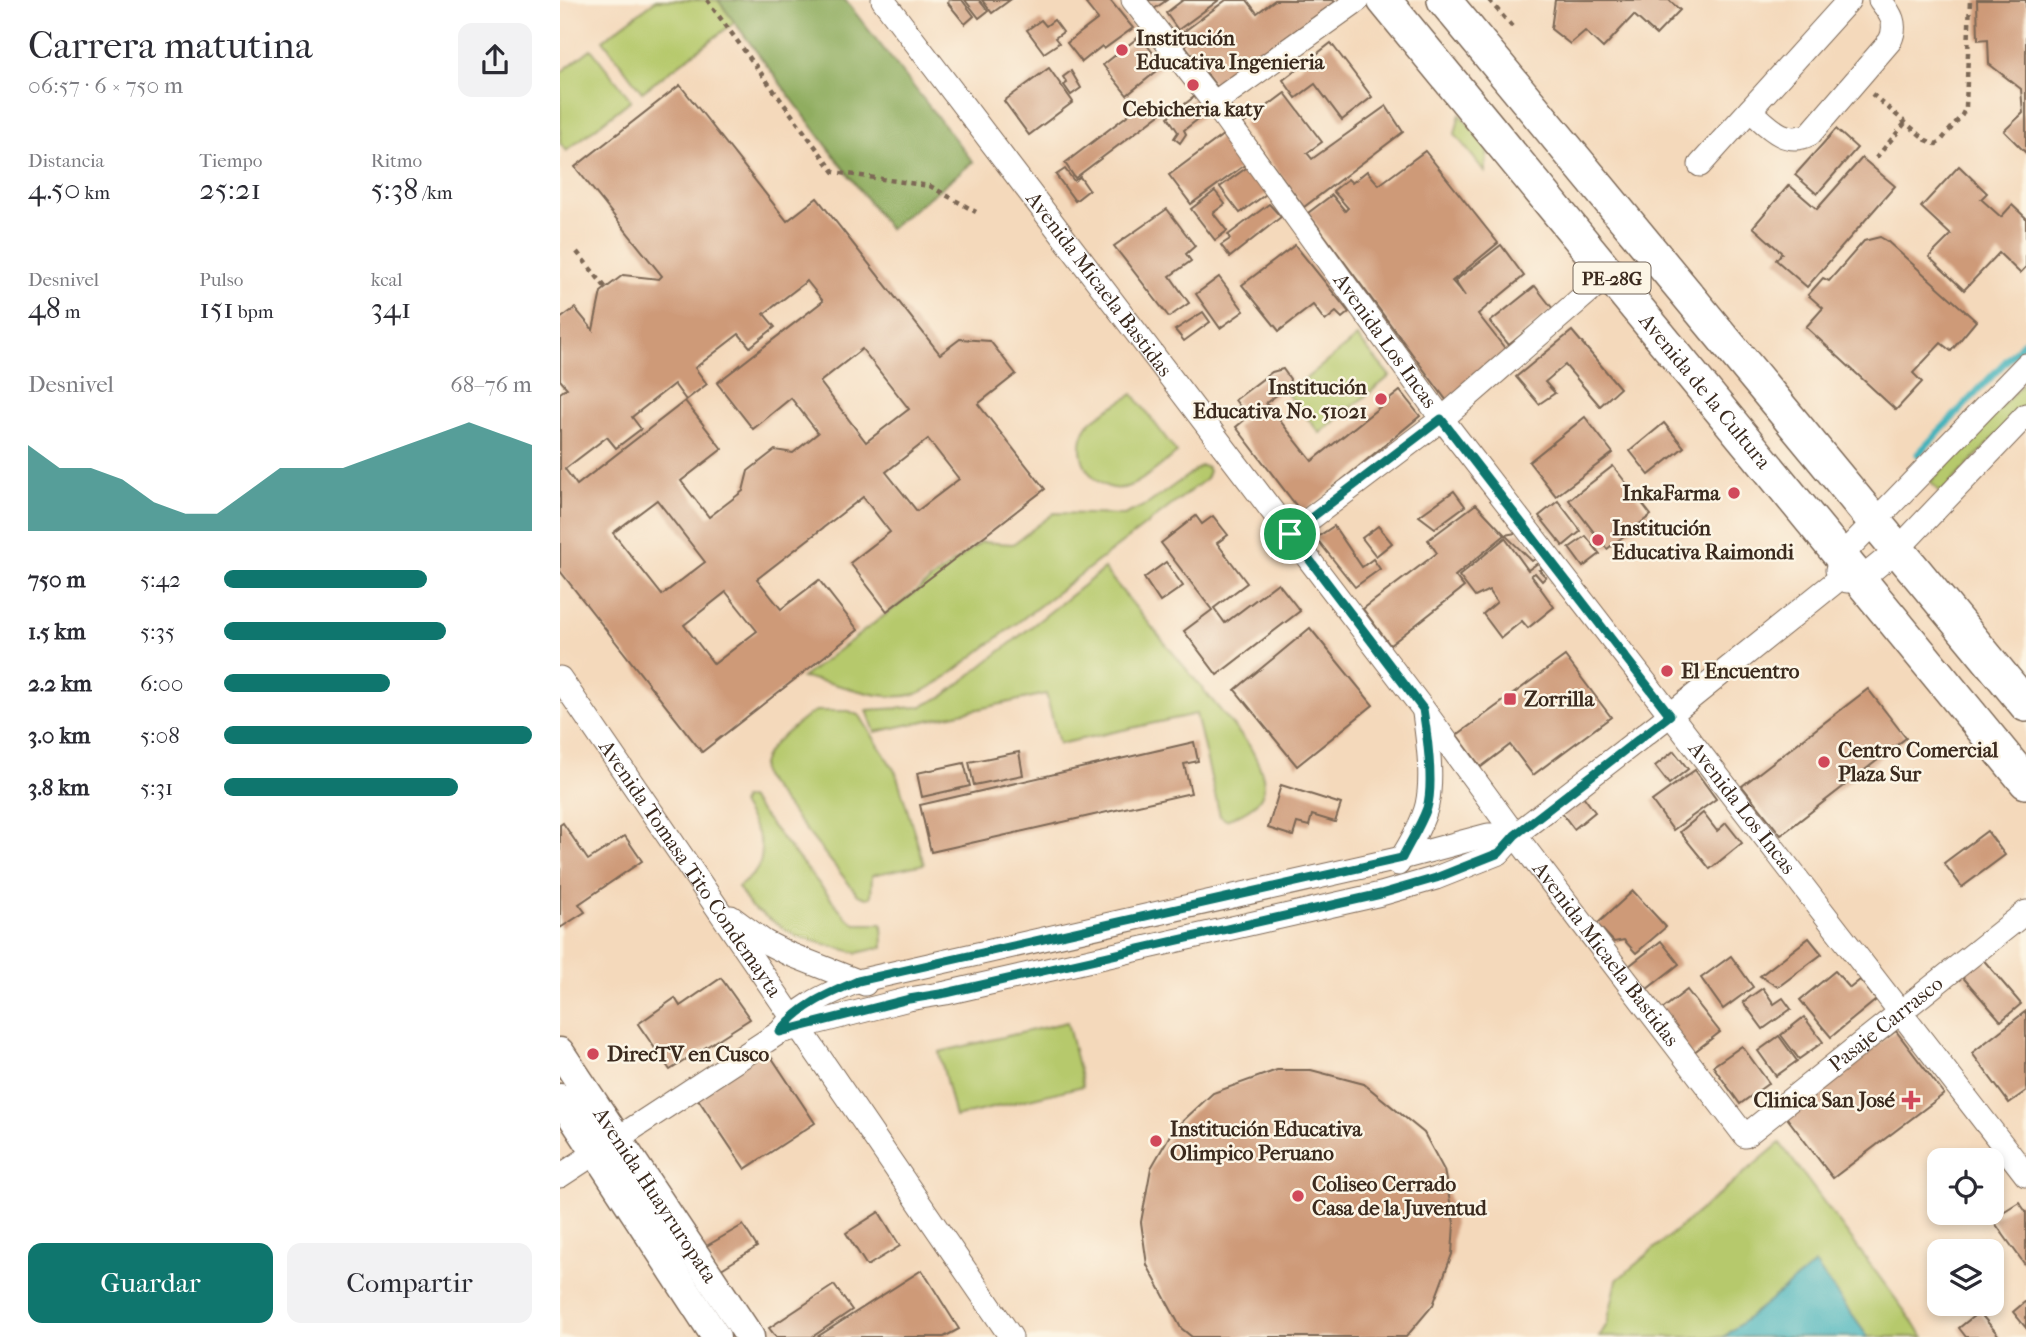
<!DOCTYPE html>
<html lang="es">
<head>
<meta charset="utf-8">
<style>
  :root { --surface:#fff; --page:#f2f2f3; --text:#2b2b33; --muted:#7c7c81; --accent:#0f766e }
  body { margin:0; font-family:"IM FELL French Canon",serif; background:var(--page); color:var(--text); height:100vh; display:flex; flex-direction:column; font-size:26px; white-space:nowrap }
  * { box-sizing:border-box; margin:0 }
  p { font-size:23px; color:var(--muted) }
  .icon { flex:none; width:38px; height:38px; fill:none; stroke:currentColor; stroke-width:2; stroke-linecap:round; stroke-linejoin:round }
  .map { position:relative; flex:1; overflow:hidden }
  .side { display:flex; flex-direction:column; background:var(--surface); width:560px }
  .side>* { flex:none }
  .tools { position:absolute; left:1367px; top:1148px; display:grid; gap:14px }
  .tools a { display:grid; place-items:center; width:77px; height:77px; border-radius:14px; background:var(--surface); box-shadow:0 4px 10px #0003; font-size:35px }
  .pin { position:absolute; display:grid; place-items:center; width:60px; height:60px; color:#fff; margin:-30px; border:4px solid #fff; border-radius:50%; box-shadow:0 2px 7px #0007 }
  .round { display:grid; place-items:center; flex:none; width:74px; height:74px; border-radius:14px; background:var(--page) }
  .headline { display:flex; align-items:center; justify-content:space-between; height:119px; padding:0 28px }
  h1 { font-size:38px; font-weight:600; line-height:52px }
  .metrics { display:grid; grid-template-columns:repeat(3,1fr); gap:10px; height:119px; padding:7px 28px }
  .metrics div { display:grid; align-content:center }
  .metrics b { font-size:30px; font-weight:600 }
  .metrics small { font-size:19px; font-weight:400 }
  .metrics p { font-size:19px }
  .chart { height:196px; padding:14px 28px }
  .chart p { display:flex; justify-content:space-between }
  .chart svg { width:100%; height:126px; margin-top:7px; fill:var(--accent); opacity:.7 }
  .primary-button { display:flex; gap:14px; margin-top:auto; padding:14px 28px }
  .primary-button a { flex:1; height:80px; border-radius:14px; background:var(--accent); color:#fff; font-size:28px; font-weight:600; line-height:80px; text-align:center }
  .primary-button a+a { background:var(--page); color:var(--text) }
  ul { padding:0 28px; list-style:none; font-size:23px }
  li { display:grid; grid-template-columns:112px 84px 1fr; align-items:center; height:52px }
  li i { height:18px; border-radius:9px; background:var(--accent) }
  main { display:flex; flex:1; min-height:0 }
  .map>svg:first-child { display:block }
</style>
</head>
<body>
<main>
<section class="side">
<div class="headline"><div><h1>Carrera matutina</h1><p>06:57 · 6 × 750 m</p></div><a class="round"><svg class="icon" aria-label="share" viewBox="0 0 24 24"><path d="M12 15V3M7 8l5-5 5 5M5 13v7h14v-7"/></svg></a></div>
<div class="metrics">
<div><p>Distancia</p><b>4.50<small> km</small></b></div>
<div><p>Tiempo</p><b>25:21</b></div>
<div><p>Ritmo</p><b>5:38<small> /km</small></b></div>
</div>
<div class="metrics">
<div><p>Desnivel</p><b>48<small> m</small></b></div>
<div><p>Pulso</p><b>151<small> bpm</small></b></div>
<div><p>kcal</p><b>341</b></div>
</div>
<div class="chart"><p><span>Desnivel</span>68–76 m</p>
<svg viewBox="0 0 160 44" preserveAspectRatio="none"><path d="M0 44V14L10 22L20 22L30 26L40 34L50 38L60 38L70 30L80 22L90 22L100 22L110 18L120 14L130 10L140 6L150 10L160 14V44z"/></svg>
</div>
<ul>
<li><b>750 m</b>5:42<i style="width:66%"></i></li>
<li><b>1.5 km</b>5:35<i style="width:72%"></i></li>
<li><b>2.2 km</b>6:00<i style="width:54%"></i></li>
<li><b>3.0 km</b>5:08<i style="width:100%"></i></li>
<li><b>3.8 km</b>5:31<i style="width:76%"></i></li>
</ul>
<div class="primary-button"><a>Guardar</a><a>Compartir</a></div>
</section>
<div class="map">
<svg width="1466" height="1337" viewBox="0 0 1466 1337">
  <rect width="100%" height="100%" fill="#fcf5e5"/>
  <filter id="ink" filterUnits="userSpaceOnUse"><feTurbulence type="fractalNoise" baseFrequency=".0143" numOctaves="2"/><feDisplacementMap in="SourceGraphic" scale="14" xChannelSelector="R" yChannelSelector="G"/><feConvolveMatrix kernelMatrix="1 2 1 2 8 2 1 2 1" color-interpolation-filters="sRGB"/></filter>
  <filter id="wash" filterUnits="userSpaceOnUse"><feTurbulence type="fractalNoise" baseFrequency=".00686" numOctaves="4" result="noise"/><feDisplacementMap in="SourceGraphic" scale="28" xChannelSelector="R" yChannelSelector="G"/><feGaussianBlur stdDeviation="1.57" result="paint"/><feColorMatrix in="noise" values="0 0 0 0 0 0 0 0 0 0 0 0 0 0 0 0 0 1.4 0 .05"/><feComposite in="paint" operator="in"/></filter>
  <g filter="url(#wash)">
    <rect width="100%" height="100%" fill="#f4d9bb"/>
    <g fill="#b6c96c" stroke="#787a45" stroke-width="2">
      <path d="M96 0H158L175 22 82 92 43 40Z"/>
      <path d="M31 49 71 100 6 151 0 143V73Z"/>
      <path d="M900 114 928 149 925 172 895 134Z"/>
      <path d="M797 337 830 376 760 433 727 394Z"/>
      <path d="M1466 380V404L1381 493 1370 482Z"/>
      <path d="M573 394 617 453C603 463 588 478 572 485 539 501 506 456 528 425 538 413 560 403 573 394Z"/>
      <path d="M641 466 647 467 649 471 646 479 381 681C373 685 364 692 356 694 317 704 280 681 242 678L421 542 453 544 494 513 564 515 588 504Z"/>
      <path d="M544 569 689 745C711 785 713 802 666 820L660 816 636 714 499 744 486 694 315 732 307 710 360 707 384 696Z"/>
      <path d="M256 711H289L300 716 336 773 364 864 312 875 311 897 306 898 298 895 203 777C194 751 232 730 249 715Z"/>
      <path d="M189 798 286 917 296 924H322L323 947 297 953 236 936 191 907 178 887C183 883 190 878 195 872 212 850 192 823 181 804L183 799Z"/>
      <path d="M507 1022 523 1086 395 1117 379 1052Z"/>
      <path d="M1220 1143 1364 1337H1039L1047 1324 1057 1280Z"/>
    </g>
    <path fill="#90ad60" stroke="#666c3f" stroke-width="2" d="M158 0H285L413 162 329 229Z"/>
    <path fill="#42b2bb" stroke="#3e6e6c" stroke-width="2" d="M1255 1264 1308 1337H1164Z"/>
    <g fill="none" stroke-linecap="round" stroke-linejoin="round">
      <path stroke="#42b2bb" stroke-width="7" d="M1358 454 1466 340"/>
    </g>
    <g id="blocks">
      <g fill="#ce9a78" fill-rule="evenodd">
        <path d="M390 0H402L414 16 405 24 387 2Z"/>
        <path d="M405 0H419L428 11 419 18Z"/>
        <path d="M422 0H450L432 13Z"/>
        <path d="M532 0H550L573 28 544 49 542 46 522 62 507 43 538 19 526 4Z"/>
        <path d="M587 0H607L594 9Z"/>
        <path d="M623 0H659L618 30 606 13Z"/>
        <path d="M666 0H687L697 13 715 0H773L775 2 657 87 618 36Z"/>
        <path d="M995 0H1109L1120 10 1096 35 1074 15 1043 48 1025 31 1010 44 991 29Z"/>
        <path d="M1417 0H1466V153L1444 131 1463 113 1461 89 1429 64 1428 39 1418 40Z"/>
        <path d="M481 20 486 26 494 20 503 32 495 38 499 43 484 53 467 30Z"/>
        <path d="M580 36 603 66 567 95 543 65Z"/>
        <path d="M771 43 812 97 782 120 755 84 736 98 723 80Z"/>
        <path d="M489 68 513 102 469 135 444 101Z"/>
        <path d="M511 71 521 88 511 95 504 85 507 83 503 77Z"/>
        <path d="M120 85 227 221 257 198 380 354 400 339 430 341 456 374 418 404 485 489 327 611 290 563 330 532 303 497 197 579 221 609 259 580 298 630 142 752 0 571V393L7 388 0 380V319L15 308 33 330 41 292 46 288 63 275 99 279 102 276 15 167ZM247 281 263 301 157 383 193 429 231 398 258 433 233 453 215 450 188 471 183 491 149 517 121 481 162 449 125 401 17 485 5 469 47 437 56 448 81 429 72 417 114 384 126 400 147 384 135 368 179 334 190 347 215 327 204 314ZM302 349 349 409 306 442 260 382ZM368 439 399 479 357 511 326 472ZM97 500 145 562 102 595 53 533ZM166 592 197 631 154 664 124 625Z"/>
        <path d="M725 93 762 142 747 153 752 159 826 106 843 132 744 207 683 124Z"/>
        <path d="M638 94 650 110 624 130 626 134 620 143 614 138 618 132 608 117Z"/>
        <path d="M589 99 600 114 515 178 505 163Z"/>
        <path d="M671 129 693 159 631 204 609 175Z"/>
        <path d="M1276 129 1297 148 1257 194 1235 175Z"/>
        <path d="M865 151 938 243 892 281 905 296 895 281 941 245 964 276 918 314 947 351 887 401 748 213 772 195 785 211 788 208 773 191 788 179 792 183 807 171 819 185Z"/>
        <path d="M1302 158 1335 186 1247 287 1216 260 1222 253 1193 227 1229 185 1257 209Z"/>
        <path d="M689 166 709 192 680 213 660 187Z"/>
        <path d="M1399 166 1427 193 1421 199 1441 217 1452 205 1466 218V267L1460 273 1439 253 1404 290 1369 257 1391 235 1361 207Z"/>
        <path d="M505 169 514 181 520 177 529 190 515 201 496 175Z"/>
        <path d="M655 191 665 204 653 213 667 231 655 240 631 209Z"/>
        <path d="M709 204 721 217 670 257 661 245 670 239 668 235Z"/>
        <path d="M607 209 635 246 626 254 631 261 610 276 629 303 609 317 554 246Z"/>
        <path d="M1320 237 1327 241 1416 321 1391 351 1381 343 1353 373 1362 382 1336 410 1246 327 1263 308 1248 295 1263 278 1269 281 1304 241Z"/>
        <path d="M735 245 789 312 782 318 776 312 765 321 753 305 719 331 682 285Z"/>
        <path d="M659 277 684 311 660 328 636 294Z"/>
        <path d="M975 286 993 309 949 345 930 322Z"/>
        <path d="M643 312 650 322 624 341 615 330Z"/>
        <path d="M1012 331 1060 388 1040 406 1005 365 985 382 995 393 979 404 956 377Z"/>
        <path d="M723 369 730 379 729 386 706 403 752 461 840 391 860 416 742 513 676 427 688 417 675 400 712 372Z"/>
        <path d="M1025 417 1053 453 996 496 969 462Z"/>
        <path d="M1104 423 1124 447 1089 475 1070 451Z"/>
        <path d="M1053 466 1091 515 1047 549 1009 500Z"/>
        <path d="M894 491 905 506 875 528 859 516Z"/>
        <path d="M998 501 1021 531 1003 546 979 516Z"/>
        <path d="M916 504 945 535 895 576 904 587 830 645 803 609 877 553 868 540Z"/>
        <path d="M636 516 642 524 653 516 668 535 657 543 687 583 654 608 665 623 718 583 740 611 657 675 624 631 652 610 601 543Z"/>
        <path d="M774 526 802 567 813 559 820 569 795 587 756 538Z"/>
        <path d="M818 526 832 543 816 556 802 538Z"/>
        <path d="M961 532 979 556 972 561 945 535Z"/>
        <path d="M1026 536 1040 554 1023 567 1009 548Z"/>
        <path d="M945 538 968 570 978 563 982 569 979 570 986 577 982 581 975 573 971 575 994 607 968 628 962 621 941 638 923 614 937 602 929 590 915 597 899 576Z"/>
        <path d="M606 562 623 586 600 602 584 578Z"/>
        <path d="M750 628 813 705 737 766 675 690Z"/>
        <path d="M1005 656 1051 717 973 775 950 745 921 767 897 735Z"/>
        <path d="M1308 689 1346 738 1221 835 1182 786Z"/>
        <path d="M634 742 638 761 624 764 631 793 371 852 360 805Z"/>
        <path d="M1114 751 1128 769 1109 784 1095 766Z"/>
        <path d="M459 752 463 775 414 785 409 762Z"/>
        <path d="M404 763 410 786 362 797 357 773Z"/>
        <path d="M1135 770 1156 799 1113 830 1092 801Z"/>
        <path d="M721 785 781 804 775 822 752 815 749 826 737 823 733 836 708 828Z"/>
        <path d="M1020 792 1035 812 1014 829 998 808Z"/>
        <path d="M1143 813 1157 831 1166 823 1182 843 1150 869 1120 832Z"/>
        <path d="M3 823 28 860 65 836 82 861 19 904 25 912 0 928V825Z"/>
        <path d="M1427 831 1445 855 1402 887 1384 863Z"/>
        <path d="M1073 891 1106 927 1076 953 1064 940 1054 942 1037 924Z"/>
        <path d="M1249 938 1262 954 1218 987 1200 976Z"/>
        <path d="M1101 941 1119 964 1087 989 1069 966Z"/>
        <path d="M1171 956 1193 987 1163 1009 1141 978Z"/>
        <path d="M1421 957 1461 1004 1441 1021 1400 974Z"/>
        <path d="M1275 971 1290 988 1300 980 1316 1000 1271 1037 1240 1000Z"/>
        <path d="M161 978 190 1019 110 1070 78 1024 115 998 120 1006Z"/>
        <path d="M1203 988 1214 1004 1223 998 1231 1009 1203 1029 1183 1002Z"/>
        <path d="M1127 990 1160 1032 1129 1056 1096 1014Z"/>
        <path d="M1466 1011V1091L1449 1103 1412 1053Z"/>
        <path d="M1244 1017 1263 1042 1239 1059 1221 1035Z"/>
        <path d="M1336 1031 1384 1094 1273 1178 1224 1114Z"/>
        <path d="M1219 1036 1237 1061 1216 1076 1198 1051Z"/>
        <path d="M1182 1046 1209 1083 1180 1104 1153 1066Z"/>
        <path d="M206 1049 255 1123 185 1169 136 1096Z"/>
        <path d="M717 1070H751L804 1084 864 1133 884 1170 894 1223 892 1254 873 1305 846 1337H632L621 1328 587 1265 581 1222 591 1168 613 1130 653 1093Z"/>
        <path d="M1459 1202 1466 1212V1266L1432 1219Z"/>
        <path d="M319 1212 340 1246 307 1266 286 1233Z"/>
        <path d="M183 1225 197 1247 158 1271 143 1248Z"/>
        <path d="M362 1270 399 1329 384 1337H257Z"/>
        <path d="M274 1285 292 1310 252 1337H216L209 1328Z"/>
        <path d="M1466 1301V1328L1453 1312Z"/>
        <path d="M1419 1312 1440 1337H1406L1399 1328Z"/>
      </g>
    </g>
  </g>
  <g filter="url(#ink)">
    <use href="#blocks" fill-opacity="0" stroke="#7c6755" stroke-width="2"/>
    <g fill="none" stroke-linecap="round" stroke-linejoin="round">
      <g stroke="#7c6755" stroke-width="25">
        <g id="minor">
          <path id="s1" d="M323 0 863 709 955 835 1185 1136 1466 912"/>
          <path id="s2" d="M573 0 654 103 882 419 1466 1175"/>
          <path d="M654 103 798 0"/>
          <path d="M1190 110C1208 126 1225 147 1250 134L1330 41C1338 24 1331 14 1320 0"/>
          <path d="M1140 165 1289 0"/>
          <path d="M730 534 882 419 1049 274"/>
          <path d="M1277 570 1280 557 1466 365"/>
          <path d="M1287 581 1300 580 1337 550 1466 415"/>
          <path id="s3" d="M0 678 451 1337"/>
          <path d="M838 864C848 848 863 823 867 805 873 777 868 742 864 713"/>
          <path d="M171 917 205 942 229 954 305 984"/>
          <path d="M220 1032 349 999 386 993 821 894 876 878 939 853 955 835 1110 715 1274 583"/>
          <path d="M0 1176 220 1032C240 1005 268 994 298 981L842 858 928 835H955"/>
        </g>
      </g>
      <g stroke="#7c6755" stroke-width="31">
        <g id="major">
          <path id="s4" d="M0 1052 190 1337"/>
          <path d="M0 1098 156 1337"/>
        </g>
      </g>
      <g stroke="#7c6755" stroke-width="36">
        <g id="highway">
          <path id="s5" d="M824 0 1466 782"/>
          <path d="M884 0 1466 705"/>
        </g>
      </g>
      <g stroke="#7c6755" stroke-width="4.5" stroke-dasharray="5 5" stroke-linecap="butt">
        <path d="M147 0 274 172 370 186 416 212"/>
        <path d="M929 0 955 30"/>
        <path d="M1312 94 1366 140 1376 144 1380 142 1402 115 1406 107 1410 0"/>
        <path d="M1316 158 1346 122"/>
        <path d="M17 252 46 288"/>
      </g>
      <use href="#minor" stroke="#fff" stroke-width="23"/>
      <use href="#major" stroke="#fff" stroke-width="28"/>
      <use href="#highway" stroke="#fff" stroke-width="33"/>
    </g>
  </g>
  <g fill="none" stroke-linecap="round" stroke-linejoin="round" filter="url(#ink)">
    <g stroke="#fff" stroke-width="14">
      <path id="route" d="M881 419 1110 715 955 835 939 853 876 878 821 894 386 993 349 999 220 1032C240 1005 268 994 298 981L842 858C850 842 861 825 867 808 874 784 867 734 863 709L730 534Z"/>
    </g>
    <use href="#route" stroke="#0f766e" stroke-width="9"/>
  </g>
  <g fill="#d1495b" stroke="#fcf5e5" stroke-width="2.5">
    <circle cx="562" cy="50" r="7"/>
    <circle cx="633" cy="85" r="7"/>
    <circle cx="821" cy="399" r="7"/>
    <circle cx="1174" cy="493" r="7"/>
    <circle cx="1038" cy="540" r="7"/>
    <circle cx="1107" cy="671" r="7"/>
    <rect x="943" y="692" width="14" height="14" rx="3.5"/>
    <circle cx="1264" cy="762" r="7"/>
    <circle cx="33" cy="1054" r="7"/>
    <path d="M1347.5 1089.5h7v7h7v7h-7v7h-7v-7h-7v-7h7z"/>
    <circle cx="596" cy="1141" r="7"/>
    <circle cx="738" cy="1196" r="7"/>
  </g>
  <g text-anchor="middle" stroke-width="5" stroke-linejoin="round" paint-order="stroke">
    <rect fill="#fcf5e5" stroke="#75675a" stroke-width="2" x="1013.5" y="262.5" width="77" height="31" rx="5"/>
    <g font-size="19" font-weight="bold" fill="#3b2a1e">
      <text x="1052" y="285">PE-28G</text>
    </g>
    <g font-size="21" font-weight="bold" fill="#3b2a1e" stroke="#fcf5e5" text-anchor="start">
      <text x="576" y="45">Institución<tspan x="576" dy="24">Educativa Ingenieria</tspan></text>
      <text x="633" y="116" text-anchor="middle">Cebicheria katy</text>
      <text x="807" y="394" text-anchor="end">Institución<tspan x="807" dy="24">Educativa No. 51021</tspan></text>
      <text x="1160" y="500" text-anchor="end">InkaFarma</text>
      <text x="1052" y="535">Institución<tspan x="1052" dy="24">Educativa Raimondi</tspan></text>
      <text x="1121" y="678">El Encuentro</text>
      <text x="964" y="706">Zorrilla</text>
      <text x="1278" y="757">Centro Comercial<tspan x="1278" dy="24">Plaza Sur</tspan></text>
      <text x="47" y="1061">DirecTV en Cusco</text>
      <text x="1335" y="1107" text-anchor="end">Clinica San José</text>
      <text x="610" y="1136">Institución Educativa<tspan x="610" dy="24">Olimpico Peruano</tspan></text>
      <text x="752" y="1191">Coliseo Cerrado<tspan x="752" dy="24">Casa de la Juventud</tspan></text>
    </g>
    <g font-size="21" fill="#3b2a1e" stroke="#fcf5e5">
      <text dy="7" stroke="none"><textPath href="#s1" startOffset="357">Avenida Micaela Bastidas</textPath></text>
      <text dy="7" stroke="none"><textPath href="#s2" startOffset="424">Avenida Los Incas</textPath></text>
      <text dy="7" stroke="none"><textPath href="#s5" startOffset="506">Avenida de la Cultura</textPath></text>
      <text dy="7" stroke="none"><textPath href="#s2" startOffset="1012">Avenida Los Incas</textPath></text>
      <text dy="7" stroke="none"><textPath href="#s3" startOffset="231">Avenida Tomasa Tito Condemayta</textPath></text>
      <text dy="7" stroke="none"><textPath href="#s1" startOffset="1197">Avenida Micaela Bastidas</textPath></text>
      <text dy="7" stroke="none"><textPath href="#s1" startOffset="1606">Pasaje Carrasco</textPath></text>
      <text dy="7" stroke="none"><textPath href="#s4" startOffset="172">Avenida Huayruropata</textPath></text>
    </g>
  </g>
</svg>
<div class="tools">
<a><svg class="icon" aria-label="locate" viewBox="0 0 24 24"><circle cx="12" cy="12" r="6"/><path d="M12 2v4M12 18v4M2 12h4M18 12h4"/></svg></a>
<a><svg class="icon" aria-label="layers" viewBox="0 0 24 24"><path d="M12 4l9 5-9 5-9-5zM3 14l9 5 9-5"/></svg></a>
</div>
<div class="pin" style="left:730px;top:534px;background:#1e9e55"><svg class="icon" aria-label="arrive" viewBox="0 0 24 24"><path d="M6 21V4h12l-3 4 3 4H6"/></svg></div>
</div>
</main>
</body>
</html>
